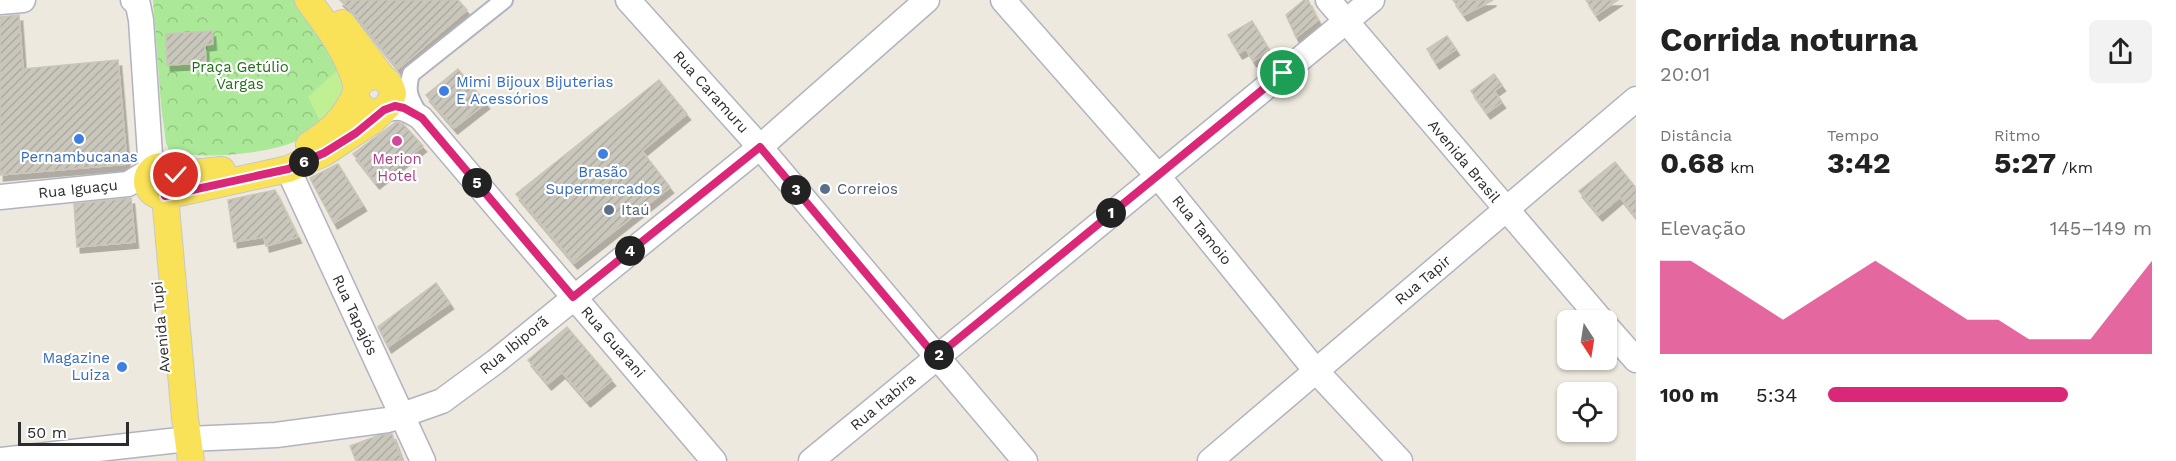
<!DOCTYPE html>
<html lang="pt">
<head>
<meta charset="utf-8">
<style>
  :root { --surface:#fff; --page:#f2f2f2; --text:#222; --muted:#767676; --accent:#db2777 }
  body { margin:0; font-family:"Work Sans",sans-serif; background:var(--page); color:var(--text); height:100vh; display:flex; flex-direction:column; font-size:22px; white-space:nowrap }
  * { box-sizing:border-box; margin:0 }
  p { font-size:20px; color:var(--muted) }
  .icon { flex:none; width:33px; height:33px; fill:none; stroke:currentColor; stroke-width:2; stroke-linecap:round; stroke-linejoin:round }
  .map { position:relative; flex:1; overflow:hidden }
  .panel { display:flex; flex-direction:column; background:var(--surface); width:540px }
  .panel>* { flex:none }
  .needle { width:39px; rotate:168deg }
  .fabs { position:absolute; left:1557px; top:310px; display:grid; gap:12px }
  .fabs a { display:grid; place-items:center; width:60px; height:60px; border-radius:9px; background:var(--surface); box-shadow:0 2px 4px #0004; font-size:30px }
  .scale { position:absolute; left:18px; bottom:15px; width:111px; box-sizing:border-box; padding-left:6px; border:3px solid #2c2c2c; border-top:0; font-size:16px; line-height:21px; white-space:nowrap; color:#2c2c2c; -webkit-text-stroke:4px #fff; paint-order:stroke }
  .pin { position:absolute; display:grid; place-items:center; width:51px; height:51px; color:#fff; margin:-26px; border:3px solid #fff; border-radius:50%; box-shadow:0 2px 6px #0007 }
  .km { position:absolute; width:30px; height:30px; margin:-15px; border-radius:50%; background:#222; color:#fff; font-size:16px; line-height:30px; text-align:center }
  .round { display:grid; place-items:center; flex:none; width:63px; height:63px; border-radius:9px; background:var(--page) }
  .head { display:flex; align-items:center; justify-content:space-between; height:102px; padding:0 24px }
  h1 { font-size:33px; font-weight:700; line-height:45px }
  .metrics { display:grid; grid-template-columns:repeat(3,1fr); gap:9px; height:102px; padding:6px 24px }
  .metrics div { display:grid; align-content:center }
  .metrics b { font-size:30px; font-weight:700 }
  .metrics small { font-size:16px; font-weight:400 }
  .metrics p { font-size:16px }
  .chart { height:168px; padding:12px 24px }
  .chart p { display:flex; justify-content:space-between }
  .chart svg { width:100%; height:108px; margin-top:6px; fill:var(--accent); opacity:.7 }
  ul { padding:0 24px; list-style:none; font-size:20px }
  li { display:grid; grid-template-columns:96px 72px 1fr; align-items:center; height:45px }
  li i { height:15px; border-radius:8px; background:var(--accent) }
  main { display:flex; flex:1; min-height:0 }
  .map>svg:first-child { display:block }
</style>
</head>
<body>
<main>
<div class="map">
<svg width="1636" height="461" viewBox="0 0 1636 461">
  <defs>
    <pattern id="park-crowns" width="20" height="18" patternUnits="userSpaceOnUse" patternTransform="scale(1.5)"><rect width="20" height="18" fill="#abe897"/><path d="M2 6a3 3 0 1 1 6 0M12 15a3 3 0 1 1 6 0" fill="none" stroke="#93c782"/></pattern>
    <pattern id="building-hatch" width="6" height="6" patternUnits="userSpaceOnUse" patternTransform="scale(1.5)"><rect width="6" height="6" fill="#c9c7bc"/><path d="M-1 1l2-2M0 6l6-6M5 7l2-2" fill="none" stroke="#adaba2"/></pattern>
    <filter id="shadow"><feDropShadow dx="3.5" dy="6" stdDeviation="0" flood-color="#0004"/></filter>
  </defs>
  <rect width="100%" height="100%" fill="#eee9de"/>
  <path fill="url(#park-crowns)" d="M153 0H302L345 63 323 127C314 132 304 138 294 142 265 154 198 161 169 150L166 143 161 105Z"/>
  <path fill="#c0f093" d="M345 63 347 95 323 127 308 97Z"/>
  <g fill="url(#building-hatch)" stroke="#cac5b7" stroke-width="1.5" filter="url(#shadow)">
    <path d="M340 0H458L467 10 398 69 354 14Z"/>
    <path d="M1304 0H1308L1318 20 1296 37 1286 15Z"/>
    <path d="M1453 0H1493L1464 15Z"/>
    <path d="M1586 0H1618L1596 15Z"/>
    <path d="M19 15 23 69 118 60 127 164 0 175V17Z"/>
    <path d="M1252 21 1270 51 1253 61 1246 49 1239 53 1228 35Z"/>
    <path d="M212 31 213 44 205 45 206 63 167 65 166 34Z"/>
    <path d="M1447 36 1456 49 1436 63 1427 49Z"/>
    <path d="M458 69 486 103 454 128 426 95Z"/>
    <path d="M1494 74 1502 85 1494 91 1502 102 1487 113 1471 91Z"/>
    <path d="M659 80 687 114 642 151 670 187 574 263 516 194Z"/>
    <path d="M396 122 403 124 423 146 376 183 353 154Z"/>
    <path d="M1615 162 1636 188V217L1620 197 1599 215 1579 191Z"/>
    <path d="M338 164 363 205 334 223 310 178Z"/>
    <path d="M275 190 298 237 266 246 264 237 234 242 228 200Z"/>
    <path d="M131 198 135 242 77 247 74 204Z"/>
    <path d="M436 283 450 303 388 347 378 327Z"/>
    <path d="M567 327 612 380 587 401 562 372 548 384 528 360Z"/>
    <path d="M392 434 402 461H356L350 446 380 435Z"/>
  </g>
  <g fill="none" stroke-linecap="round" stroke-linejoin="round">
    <g stroke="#b2b3c0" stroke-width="20">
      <path id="street" d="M421 118C411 100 405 94 411 74L504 0"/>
    </g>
    <g stroke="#b2b3c0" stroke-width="27">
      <g id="secondary">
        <path d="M628 0 760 147 1025 461"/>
        <path d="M1003 0 1157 175 1316 371 1400 461"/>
        <path d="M1328 0 1602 321"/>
        <path d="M0 2 23 0"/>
        <path d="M384 110C400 105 408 109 421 118L714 461"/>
        <path d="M288 169 423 461"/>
        <path d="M0 197 128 184 151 170 141 20 138 5 133 0"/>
        <path d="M1606 326 1636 360"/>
        <path d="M0 460 188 439 276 435 388 420 442 401 495 362 760 147 927 0"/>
        <path d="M811 461 1372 0"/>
        <path d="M1210 461 1636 99"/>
      </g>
    </g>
    <g stroke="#c8c8c8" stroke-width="28">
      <g id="primary">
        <path d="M308 0C329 28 348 53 357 87"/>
        <path d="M342 23 383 78"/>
        <path d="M309 145C330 132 346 117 356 93"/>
        <circle cx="162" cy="181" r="15"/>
        <path d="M169 167 192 173 222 170"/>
        <path d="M191 461 185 418 165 196 288 169 324 153 371 122 388 106 393 94C385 57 339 86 362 107 368 114 376 112 384 110"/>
      </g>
    </g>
    <use href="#street" stroke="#fff" stroke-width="16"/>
    <use href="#secondary" stroke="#fff" stroke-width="24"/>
    <use href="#primary" stroke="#f9e258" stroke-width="26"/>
  </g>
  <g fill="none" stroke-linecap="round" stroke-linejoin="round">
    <g stroke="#fff" stroke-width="12">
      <path id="route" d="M176 175C179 186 174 192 165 196L288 169 324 153 356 133 384 110 395 106 404 108 422 118 573 297 760 147 936 357 1283 73"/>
    </g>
    <use href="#route" stroke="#db2777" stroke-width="8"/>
  </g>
  <g fill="#3f7fe0" stroke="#fff" stroke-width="2">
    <circle cx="444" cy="91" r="6"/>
    <circle cx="79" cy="139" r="6"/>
    <circle cx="603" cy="154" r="6"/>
    <circle cx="122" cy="367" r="6"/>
  </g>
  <circle fill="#d1479c" stroke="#fff" stroke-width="2" cx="397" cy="141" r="6"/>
  <g fill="#5c6f8a" stroke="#fff" stroke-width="2">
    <circle cx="825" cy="189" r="6"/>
    <circle cx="609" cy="210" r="6"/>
  </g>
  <g text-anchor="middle" stroke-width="4.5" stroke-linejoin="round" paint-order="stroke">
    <g font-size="15" fill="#206f16" stroke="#fff">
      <text x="240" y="72">Praça Getúlio<tspan x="240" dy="17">Vargas</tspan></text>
    </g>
    <g font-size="15" fill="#366cbe" stroke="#fff">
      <text x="456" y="87" text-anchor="start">Mimi Bijoux Bijuterias<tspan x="456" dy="17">E Acessórios</tspan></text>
      <text x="79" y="162">Pernambucanas</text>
      <text x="603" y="177">Brasão<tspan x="603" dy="17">Supermercados</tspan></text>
      <text x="110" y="363" text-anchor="end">Magazine<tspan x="110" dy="17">Luiza</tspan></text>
    </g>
    <g font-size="15" fill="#2c2c2c" stroke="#fff">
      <text transform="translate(711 92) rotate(48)" y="5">Rua Caramuru</text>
      <text transform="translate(1464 161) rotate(50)" y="5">Avenida Brasil</text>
      <text transform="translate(78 189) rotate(-6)" y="5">Rua Iguaçu</text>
      <text transform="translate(1202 230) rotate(51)" y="5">Rua Tamoio</text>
      <text transform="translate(1423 280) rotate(-40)" y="5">Rua Tapir</text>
      <text transform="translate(355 315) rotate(65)" y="5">Rua Tapajós</text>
      <text transform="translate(161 327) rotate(-95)" y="5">Avenida Tupi</text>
      <text transform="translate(613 342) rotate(49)" y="5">Rua Guarani</text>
      <text transform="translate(514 345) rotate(-39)" y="5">Rua Ibiporã</text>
      <text transform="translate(883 402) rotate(-40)" y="5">Rua Itabira</text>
    </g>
    <g font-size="15" fill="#b23c85" stroke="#fff">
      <text x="397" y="164">Merion<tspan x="397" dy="17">Hotel</tspan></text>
    </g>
    <g font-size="15" fill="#4e5e75" stroke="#fff" text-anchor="start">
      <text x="837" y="194">Correios</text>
      <text x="621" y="215">Itaú</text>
    </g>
  </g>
</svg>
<div class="fabs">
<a><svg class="needle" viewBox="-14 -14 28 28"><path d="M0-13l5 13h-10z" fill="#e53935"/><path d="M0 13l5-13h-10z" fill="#767676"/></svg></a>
<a><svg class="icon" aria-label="locate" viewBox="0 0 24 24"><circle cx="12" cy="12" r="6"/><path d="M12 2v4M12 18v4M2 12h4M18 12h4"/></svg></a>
</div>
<div class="scale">50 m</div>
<div class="pin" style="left:1283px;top:73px;background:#1e9e55"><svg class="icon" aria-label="arrive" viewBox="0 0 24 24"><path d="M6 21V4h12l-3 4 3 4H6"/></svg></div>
<div class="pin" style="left:176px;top:175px;background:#d93025"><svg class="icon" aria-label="check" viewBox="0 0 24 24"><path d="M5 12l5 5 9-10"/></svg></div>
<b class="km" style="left:1111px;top:213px">1</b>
<b class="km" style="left:939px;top:355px">2</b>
<b class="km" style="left:796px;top:190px">3</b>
<b class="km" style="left:630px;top:251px">4</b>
<b class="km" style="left:477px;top:183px">5</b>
<b class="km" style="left:304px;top:162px">6</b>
</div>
<section class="panel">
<div class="head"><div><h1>Corrida noturna</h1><p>20:01</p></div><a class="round"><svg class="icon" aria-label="share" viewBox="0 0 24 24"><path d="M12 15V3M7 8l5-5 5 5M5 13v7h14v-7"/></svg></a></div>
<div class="metrics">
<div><p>Distância</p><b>0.68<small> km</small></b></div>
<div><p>Tempo</p><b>3:42</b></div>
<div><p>Ritmo</p><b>5:27<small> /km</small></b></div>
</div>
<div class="chart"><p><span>Elevação</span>145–149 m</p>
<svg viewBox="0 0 160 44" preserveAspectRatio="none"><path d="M0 44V6L10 6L20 14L30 22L40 30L50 22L60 14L70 6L80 14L90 22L100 30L110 30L120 38L130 38L140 38L150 22L160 6V44z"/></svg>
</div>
<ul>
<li><b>100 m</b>5:34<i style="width:74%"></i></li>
</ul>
</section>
</main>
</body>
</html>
